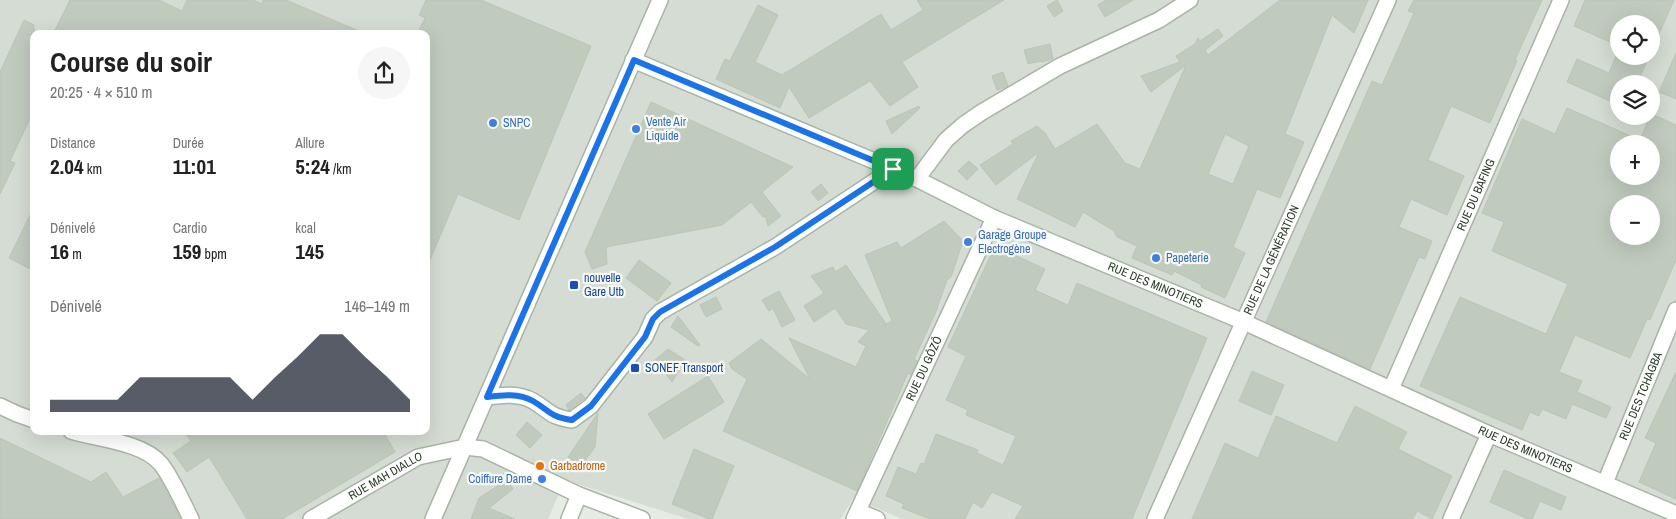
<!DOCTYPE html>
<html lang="fr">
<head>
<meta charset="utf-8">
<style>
  :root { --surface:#fff; --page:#f6f6f6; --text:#222; --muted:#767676; --accent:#111827 }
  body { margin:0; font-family:"Archivo Narrow",sans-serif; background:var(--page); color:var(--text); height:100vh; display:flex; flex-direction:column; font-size:19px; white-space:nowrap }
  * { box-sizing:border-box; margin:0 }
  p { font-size:16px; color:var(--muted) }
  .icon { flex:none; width:28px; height:28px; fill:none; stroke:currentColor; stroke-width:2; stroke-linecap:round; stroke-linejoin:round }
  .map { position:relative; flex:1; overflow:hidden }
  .panel { position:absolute; left:30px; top:30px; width:400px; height:405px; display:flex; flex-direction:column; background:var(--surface); border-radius:10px; box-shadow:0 5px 20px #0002 }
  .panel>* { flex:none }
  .fabs { position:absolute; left:1610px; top:15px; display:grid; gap:10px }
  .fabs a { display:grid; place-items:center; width:50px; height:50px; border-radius:50%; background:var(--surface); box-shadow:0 5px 20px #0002; font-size:25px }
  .pin { position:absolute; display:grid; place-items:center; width:42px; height:42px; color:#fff; margin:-21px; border-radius:10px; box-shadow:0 2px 8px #0006 }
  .round { display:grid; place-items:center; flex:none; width:52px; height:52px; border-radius:26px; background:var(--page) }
  .overview { display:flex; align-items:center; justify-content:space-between; height:85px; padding:0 20px }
  h1 { font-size:28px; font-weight:800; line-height:38px }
  .figures { display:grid; grid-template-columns:repeat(3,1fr); gap:8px; height:85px; padding:5px 20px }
  .figures div { display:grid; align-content:center }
  .figures b { font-size:21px; font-weight:800 }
  .figures small { font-size:14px; font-weight:400 }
  .figures p { font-size:14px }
  .chart { height:140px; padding:10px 20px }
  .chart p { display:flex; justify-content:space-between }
  .chart svg { width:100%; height:90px; margin-top:5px; fill:var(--accent); opacity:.7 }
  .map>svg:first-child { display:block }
</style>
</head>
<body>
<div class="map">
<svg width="1676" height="519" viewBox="0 0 1676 519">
  <rect width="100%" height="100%" fill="#e6ece4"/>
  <path fill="#d5dcd3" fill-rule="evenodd" d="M0 0H1676V519H902L853 498 841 519H688L574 483 558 496 548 519H0ZM1619 24H1651V56H1619ZM34 34H426V431H34ZM1619 84H1651V116H1619ZM1619 144H1651V176H1619ZM1619 204H1651V236H1619Z"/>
  <g fill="#c0cabd" stroke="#bbc5b7" fill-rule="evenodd">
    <path d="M70 0H159L182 11 187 0H253L262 4 263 0H286L366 34H53Z"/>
    <path d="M426 0H481L591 46 519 220 458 194 426 269V34H417L425 18 419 15Z"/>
    <path d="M917 0H1004L902 62 918 87 890 106 870 81 809 118 789 87 780 108 716 79 725 59 730 61 758 5 778 15 755 62 782 75 881 14 891 30 923 10Z"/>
    <path d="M1057 0 1063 11 1054 17 1047 6Z"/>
    <path d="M1106 0H1133L1105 17 1098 5Z"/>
    <path d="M1280 0H1368L1354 33 1332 15 1285 134 1304 142 1280 198 1257 189 1233 247 1245 253 1225 298 1201 287 1202 285 1174 271 1172 275 1132 258 1137 246 1117 237 1114 231 1083 212 1075 227 1017 199 1039 152 996 185 980 165 1013 144 1011 141 1037 126 1045 133 1055 149 1097 124 1125 163 1140 169 1186 65 1151 92 1141 76 1180 62 1176 56 1195 44 1198 38 1200 41 1218 29 1223 36 1205 50 1208 55ZM1225 134 1249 146 1233 184 1208 174Z"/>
    <path d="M1414 0H1542L1515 60 1517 61 1490 123 1451 106 1428 160 1464 176 1447 215 1411 199 1399 227 1432 241 1425 259 1419 257 1370 369 1266 322 1372 81 1382 85 1414 13 1408 11Z"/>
    <path d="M1585 0H1674L1651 52V24H1619V46L1574 26Z"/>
    <path d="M24 20 34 25V110L10 161 15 163 0 194V72Z"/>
    <path d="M1050 44 1053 59 1041 62V61L1028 64 1024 50Z"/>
    <path d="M1676 53V99L1659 92Z"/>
    <path d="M1616 56H1649L1637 84H1619V105L1567 82 1577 59 1609 73Z"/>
    <path d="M1003 72 1008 86 997 90 992 76Z"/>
    <path d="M651 102 793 167 762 192 781 216 768 226 766 217H763L751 202 722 225 606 247 607 264 592 269 585 252Z"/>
    <path d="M919 106 920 108 892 134 886 121Z"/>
    <path d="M1567 108 1640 140 1650 116H1656L1676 125V260L1650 320 1647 319 1630 358 1575 335 1559 372 1582 381 1577 392 1611 407 1606 418 1572 404 1566 419 1542 409 1539 416 1530 412 1522 430 1420 386 1460 297 1546 334 1568 284 1492 251 1504 222 1482 213 1522 119 1555 134ZM1619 144H1651V176H1619V169L1613 166 1619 152ZM1619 204H1651V244L1635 236H1619Z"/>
    <path d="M969 161 978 169 967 180 958 171Z"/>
    <path d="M821 184 828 193 818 201 811 192Z"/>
    <path d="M34 207V271L9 258Z"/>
    <path d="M944 221 963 241 951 277 947 280 935 314 914 359 917 361 911 375 908 373 857 491 723 431 747 379 732 369 729 363 761 339 810 379 789 338 856 367 866 346 858 342 869 330 846 324 835 308 814 322 804 306 824 293 811 276 833 267 835 272 846 265 886 324 892 321 865 255 897 242 901 248Z"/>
    <path d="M995 246 1045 269 1035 290 1068 305 1077 283 1207 338 1132 519H1015L1023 506 992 492 982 508 973 502 965 519H930L902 508 904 504 886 496 898 467 916 474 921 463 924 464 936 434 978 450 977 453 1003 465 1016 436 966 415 968 410 946 400 966 356 948 347Z"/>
    <path d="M639 260 671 283 657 301 626 278Z"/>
    <path d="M779 291 795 320 782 327 773 308 769 311 762 300Z"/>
    <path d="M716 297 722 309 706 317 700 305Z"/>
    <path d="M678 316 700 345 698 346 671 327Z"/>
    <path d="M668 349 685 360 672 382 655 360Z"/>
    <path d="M1252 371 1284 385 1271 415 1239 401Z"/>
    <path d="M1676 372V499L1639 482 1656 443 1645 438Z"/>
    <path d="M708 376 724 402 664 439 648 414Z"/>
    <path d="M581 393 585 398 569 410 566 405Z"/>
    <path d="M1355 406 1407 432 1398 449 1452 476 1432 519 1417 511 1413 519H1192L1225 443 1258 458 1276 416 1337 443Z"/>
    <path d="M598 413 595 447 581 466 568 457Z"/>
    <path d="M527 422 542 435 530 448 516 435Z"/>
    <path d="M184 431H383L395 452 282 519H247L209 457 187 472 173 453 191 441Z"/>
    <path d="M0 438 91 482 106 472 123 497 159 478 181 519H0Z"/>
    <path d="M694 449 734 466 712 519H709L672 504Z"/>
    <path d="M1504 470 1566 497 1561 510 1540 501 1532 519H1528L1490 502Z"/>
    <path d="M507 480 513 489 489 508 515 519H471L479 498Z"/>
  </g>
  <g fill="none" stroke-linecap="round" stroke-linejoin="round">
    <g stroke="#a9b4a7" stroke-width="18">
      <g id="minor">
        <path id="s1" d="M633 60 917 179 994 218 1244 322 1489 434 1676 514"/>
        <path d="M917 179 946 140 963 125 982 112 1060 66 1159 20 1190 0"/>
        <path id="s2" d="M1391 389 1561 0"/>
        <path d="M487 397C502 395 519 393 533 401 550 411 550 417 572 420L591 406 645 337 653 319 660 312 775 247 893 169"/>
        <path d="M0 406 17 414 34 420"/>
        <path d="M71 431C97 439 143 442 161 464 172 478 183 503 191 519"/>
        <path id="s3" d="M1605 483 1676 310"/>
        <path d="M858 511 877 519"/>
        <path id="s4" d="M311 519 418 457 465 447 483 449 579 495 642 519"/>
        <path d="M433 519 660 0"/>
        <path d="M569 519 579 495"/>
        <path id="s5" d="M854 519 994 218"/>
        <path id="s6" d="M1155 519 1388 0"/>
        <path d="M1451 519 1489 434"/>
      </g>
    </g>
    <use href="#minor" stroke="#fff" stroke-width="15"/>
  </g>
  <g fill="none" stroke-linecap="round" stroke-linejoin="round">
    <g stroke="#fff" stroke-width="10">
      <path id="route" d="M634 60 893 169 775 247 660 312 653 319 645 337 591 406 572 420C550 417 550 411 533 401 519 393 502 395 487 397Z"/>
    </g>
    <use href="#route" stroke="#1a73e8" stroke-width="6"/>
  </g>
  <g fill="#3f7fe0" stroke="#f6f9f5" stroke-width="2">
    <circle cx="493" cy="123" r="5"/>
    <circle cx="636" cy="129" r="5"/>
    <circle cx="968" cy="242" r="5"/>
    <circle cx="1156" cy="258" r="5"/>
    <circle cx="542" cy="479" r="5"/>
  </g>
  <g fill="#1a4fb4" stroke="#f6f9f5" stroke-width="2">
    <rect x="569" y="280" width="10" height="10" rx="2.5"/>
    <rect x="630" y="363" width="10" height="10" rx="2.5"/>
  </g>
  <circle fill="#e8710a" stroke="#f6f9f5" stroke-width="2" cx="540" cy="466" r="5"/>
  <g text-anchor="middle" stroke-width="4.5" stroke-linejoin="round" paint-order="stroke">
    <g font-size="12" fill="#366cbe" stroke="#f6f9f5" text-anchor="start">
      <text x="646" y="126">Vente Air<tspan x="646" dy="14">Liquide</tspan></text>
      <text x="503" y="127">SNPC</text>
      <text x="978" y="239">Garage Groupe<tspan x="978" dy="14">Electrogène</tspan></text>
      <text x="1166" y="262">Papeterie</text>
      <text x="532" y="483" text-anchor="end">Coiffure Dame</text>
    </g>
    <g font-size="12" fill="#273c25" stroke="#f6f9f5">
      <text dy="4" stroke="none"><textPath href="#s2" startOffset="212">RUE DU BAFING</textPath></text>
      <text dy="4" stroke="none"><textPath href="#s6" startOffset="284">RUE DE LA GÉNÉRATION</textPath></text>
      <text dy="4" stroke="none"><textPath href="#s1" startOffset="569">RUE DES MINOTIERS</textPath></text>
      <text dy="4" stroke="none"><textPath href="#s5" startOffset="166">RUE DU GÔZÔ</textPath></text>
      <text dy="4" stroke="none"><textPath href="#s3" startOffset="94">RUE DES TCHAGBA</textPath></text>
      <text dy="4" stroke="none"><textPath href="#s1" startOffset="974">RUE DES MINOTIERS</textPath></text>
      <text dy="4" stroke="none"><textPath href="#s4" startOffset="86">RUE MAH DIALLO</textPath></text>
    </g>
    <g font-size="12" fill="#164399" stroke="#f6f9f5" text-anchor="start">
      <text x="584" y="282">nouvelle<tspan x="584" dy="14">Gare Utb</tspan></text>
      <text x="645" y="372">SONEF Transport</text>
    </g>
    <g font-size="12" fill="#c56008" stroke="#f6f9f5" text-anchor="start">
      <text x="550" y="470">Garbadrome</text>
    </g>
  </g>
</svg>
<div class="fabs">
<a><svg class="icon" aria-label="locate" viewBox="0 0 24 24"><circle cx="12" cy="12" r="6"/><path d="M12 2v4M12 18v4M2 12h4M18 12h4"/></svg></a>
<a><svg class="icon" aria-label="layers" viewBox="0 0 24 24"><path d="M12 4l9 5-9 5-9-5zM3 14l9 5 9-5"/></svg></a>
<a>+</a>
<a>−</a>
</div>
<div class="pin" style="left:893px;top:169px;background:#1e9e55"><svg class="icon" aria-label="arrive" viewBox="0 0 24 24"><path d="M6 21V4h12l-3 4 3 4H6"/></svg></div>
<section class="panel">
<div class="overview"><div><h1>Course du soir</h1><p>20:25 · 4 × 510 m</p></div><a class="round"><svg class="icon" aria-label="share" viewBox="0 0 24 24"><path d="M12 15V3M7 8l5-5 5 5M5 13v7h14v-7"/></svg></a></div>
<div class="figures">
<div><p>Distance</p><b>2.04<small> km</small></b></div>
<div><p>Durée</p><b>11:01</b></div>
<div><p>Allure</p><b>5:24<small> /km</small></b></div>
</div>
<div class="figures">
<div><p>Dénivelé</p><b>16<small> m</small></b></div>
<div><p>Cardio</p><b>159<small> bpm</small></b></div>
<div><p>kcal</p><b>145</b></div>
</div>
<div class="chart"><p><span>Dénivelé</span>146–149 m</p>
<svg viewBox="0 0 160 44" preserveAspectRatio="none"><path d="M0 44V38L10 38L20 38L30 38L40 27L50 27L60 27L70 27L80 27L90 38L100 27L110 17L120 6L130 6L140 17L150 27L160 38V44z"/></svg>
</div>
</section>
</div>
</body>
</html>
